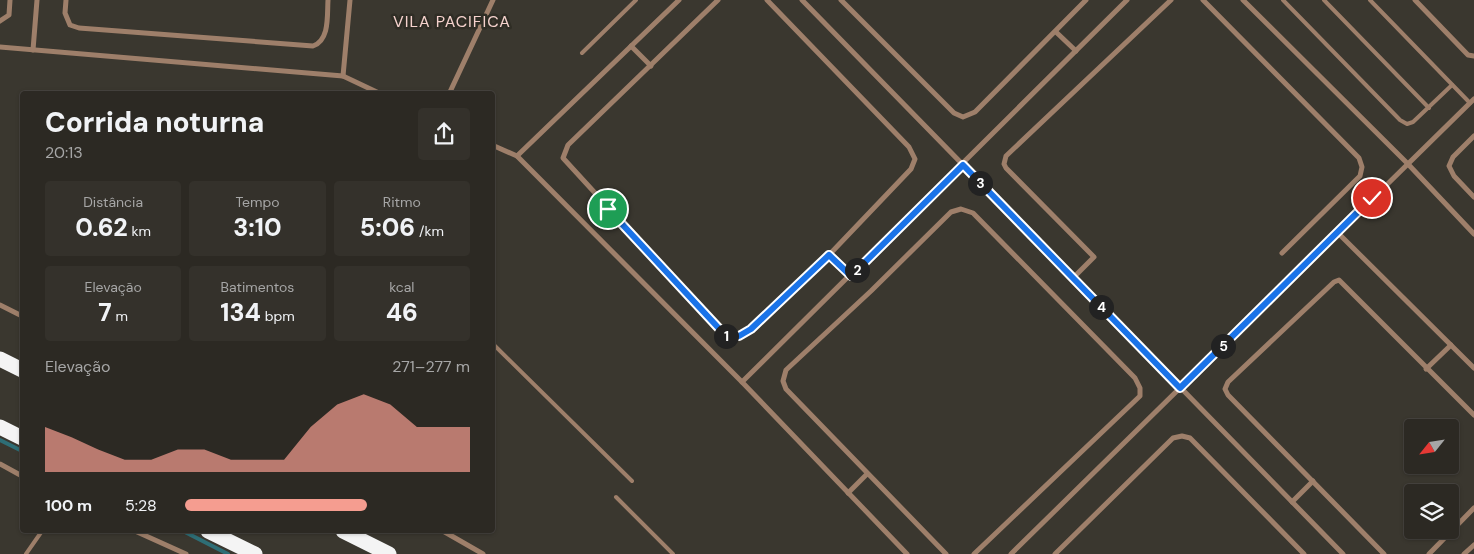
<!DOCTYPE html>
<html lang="pt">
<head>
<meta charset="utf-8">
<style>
  :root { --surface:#2c2923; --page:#34312b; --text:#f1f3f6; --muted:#a6a6a6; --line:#484541; --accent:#f59d90 }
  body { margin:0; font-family:"DM Sans",sans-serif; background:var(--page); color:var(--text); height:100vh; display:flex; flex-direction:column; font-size:19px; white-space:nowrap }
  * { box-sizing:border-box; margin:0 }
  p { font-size:16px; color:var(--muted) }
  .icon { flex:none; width:28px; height:28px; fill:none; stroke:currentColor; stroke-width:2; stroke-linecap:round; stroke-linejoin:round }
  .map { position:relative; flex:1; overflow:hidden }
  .sheet { position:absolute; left:20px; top:91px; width:475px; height:442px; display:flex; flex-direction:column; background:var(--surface); border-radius:5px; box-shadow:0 1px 4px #0004,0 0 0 1px var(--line) }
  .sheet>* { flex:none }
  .needle { width:32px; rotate:240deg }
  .controls { position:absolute; left:1404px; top:419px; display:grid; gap:10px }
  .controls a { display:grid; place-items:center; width:55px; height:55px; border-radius:5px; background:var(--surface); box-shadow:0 1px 4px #0004,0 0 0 1px var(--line); font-size:25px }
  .pin { position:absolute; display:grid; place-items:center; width:42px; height:42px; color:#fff; margin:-21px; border:2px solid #fff; border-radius:50%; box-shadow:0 1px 5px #0007 }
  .km { position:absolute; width:25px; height:25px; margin:-12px; border-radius:50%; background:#222; color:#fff; font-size:14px; line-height:25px; text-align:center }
  .round { display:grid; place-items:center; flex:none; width:52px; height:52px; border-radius:5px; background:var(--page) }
  .overview { display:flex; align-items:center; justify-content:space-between; height:85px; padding:0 25px }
  h1 { font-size:28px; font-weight:800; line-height:38px }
  .figures { display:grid; grid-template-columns:repeat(3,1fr); gap:8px; height:85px; padding:5px 25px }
  .figures div { display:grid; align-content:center; border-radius:5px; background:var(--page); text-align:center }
  .figures b { font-size:25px; font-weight:800 }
  .figures small { font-size:14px; font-weight:400 }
  .figures p { font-size:14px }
  .chart { height:140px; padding:10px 25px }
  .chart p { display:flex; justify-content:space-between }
  .chart svg { width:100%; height:90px; margin-top:5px; fill:var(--accent); opacity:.7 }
  ul { padding:0 25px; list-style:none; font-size:16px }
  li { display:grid; grid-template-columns:80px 60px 1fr; align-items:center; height:38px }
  li i { height:12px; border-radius:6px; background:var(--accent) }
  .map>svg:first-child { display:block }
</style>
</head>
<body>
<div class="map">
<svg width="1474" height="554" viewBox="0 0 1474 554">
  <rect width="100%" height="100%" fill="#3a372f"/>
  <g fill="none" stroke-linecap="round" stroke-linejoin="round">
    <g stroke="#2e6e76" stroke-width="4">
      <path d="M0 440 22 451"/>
      <path d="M183 531 228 554"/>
    </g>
    <g stroke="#9e7f6a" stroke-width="4">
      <path d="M1283 0 1400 120 1407 124 1413 122 1452 85"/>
      <path d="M1324 0 1429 108"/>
      <path d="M1370 0 1470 103"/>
      <path d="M582 53 636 0"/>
      <path d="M492 343 632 481"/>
      <path d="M616 497 673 554"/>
      <path d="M26 554 42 531"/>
    </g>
    <g stroke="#9e7f6a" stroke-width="5">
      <path d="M66 0 65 13 70 25 79 28 313 46C330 40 327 15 328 0"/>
      <path d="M718 0 568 145 563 158 726 336 739 335 751 329 829 255 911 169 915 159 909 147 767 0"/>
      <path d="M802 0 1343 554"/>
      <path d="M841 0 954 113 963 117 975 112 1086 0"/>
      <path d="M1203 0 1359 158 1362 167 1360 176 1282 253"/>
      <path d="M1243 0 1407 163 1474 234"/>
      <path d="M1415 0 1468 55 1474 56"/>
      <path d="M0 21 9 15 10 0"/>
      <path d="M1056 32 1076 51"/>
      <path d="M631 46 651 66"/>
      <path d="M0 47 343 76 381 94"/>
      <path d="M33 50 37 0"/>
      <path d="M343 76 350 0"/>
      <path d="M449 94 493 0"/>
      <path d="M1474 136 1453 157 1449 166 1454 176 1474 197"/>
      <path d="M492 145 517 156 742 382 907 554"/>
      <path d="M517 156 679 0"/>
      <path d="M1337 232 1474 368"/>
      <path d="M829 255 851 276"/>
      <path d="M1073 278 1094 257 1006 168 1004 164 1006 156 1171 0"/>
      <path d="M0 305 22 316"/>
      <path d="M1426 369 1451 345"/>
      <path d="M742 382 1127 0"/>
      <path d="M0 464 22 476"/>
      <path d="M848 493 867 474"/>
      <path d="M1292 502 1313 481"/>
      <path d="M135 531 186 554"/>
      <path d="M443 531 483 554"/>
      <path d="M946 554 786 389 783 381 786 370 871 291 951 212 961 209 973 213 1135 378 1140 388V396L974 554"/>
      <path d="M1011 554 1474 99"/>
      <path d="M1055 554 1173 438 1182 436 1190 438 1304 554"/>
      <path d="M1384 554 1228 395 1225 389 1228 382 1334 282 1339 280 1474 415"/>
      <path d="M1429 554 1474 508"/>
      <path d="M1464 554 1474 545"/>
    </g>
    <g stroke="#f4f4f4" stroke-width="15">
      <path d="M0 359 22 370"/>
      <path d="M0 427 22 438"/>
      <path d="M208 531 255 554"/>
      <path d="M343 531 389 554"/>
    </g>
  </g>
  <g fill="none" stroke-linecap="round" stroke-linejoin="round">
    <g stroke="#fff" stroke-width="10">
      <path id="route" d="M608 209 726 336H739L751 329 829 255 851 276 963 165 1180 388 1372 198"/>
    </g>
    <use href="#route" stroke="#1a73e8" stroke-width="6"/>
  </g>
  <g text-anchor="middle" stroke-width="5" stroke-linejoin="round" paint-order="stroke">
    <g font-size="16" letter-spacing="1" fill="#f5d2cd" stroke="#2f2d25">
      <text x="452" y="27">VILA PACIFICA</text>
    </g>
  </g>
</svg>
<div class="controls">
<a><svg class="needle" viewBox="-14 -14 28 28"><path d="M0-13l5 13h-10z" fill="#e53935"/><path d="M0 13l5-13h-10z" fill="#a6a6a6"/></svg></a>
<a><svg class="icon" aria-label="layers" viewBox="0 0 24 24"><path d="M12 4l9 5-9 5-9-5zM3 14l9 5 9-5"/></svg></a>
</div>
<div class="pin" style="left:608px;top:209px;background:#1e9e55"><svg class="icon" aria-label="arrive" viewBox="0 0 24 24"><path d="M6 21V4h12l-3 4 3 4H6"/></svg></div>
<div class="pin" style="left:1372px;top:198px;background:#d93025"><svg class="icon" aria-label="check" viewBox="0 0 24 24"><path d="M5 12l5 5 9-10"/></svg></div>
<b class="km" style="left:726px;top:336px">1</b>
<b class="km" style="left:857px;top:270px">2</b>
<b class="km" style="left:980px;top:183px">3</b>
<b class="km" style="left:1101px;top:307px">4</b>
<b class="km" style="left:1223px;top:346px">5</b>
<section class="sheet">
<div class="overview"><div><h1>Corrida noturna</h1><p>20:13</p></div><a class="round"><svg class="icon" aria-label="share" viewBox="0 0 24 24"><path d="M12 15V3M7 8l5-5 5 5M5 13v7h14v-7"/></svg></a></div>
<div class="figures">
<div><p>Distância</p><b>0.62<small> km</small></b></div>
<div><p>Tempo</p><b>3:10</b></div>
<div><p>Ritmo</p><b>5:06<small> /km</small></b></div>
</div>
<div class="figures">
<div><p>Elevação</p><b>7<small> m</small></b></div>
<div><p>Batimentos</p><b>134<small> bpm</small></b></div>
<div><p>kcal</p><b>46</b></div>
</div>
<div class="chart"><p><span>Elevação</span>271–277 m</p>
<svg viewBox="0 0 160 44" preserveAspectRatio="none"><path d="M0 44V22L10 27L20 33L30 38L40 38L50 33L60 33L70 38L80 38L90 38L100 22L110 11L120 6L130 11L140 22L150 22L160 22V44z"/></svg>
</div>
<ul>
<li><b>100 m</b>5:28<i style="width:64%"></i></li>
</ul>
</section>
</div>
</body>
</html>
